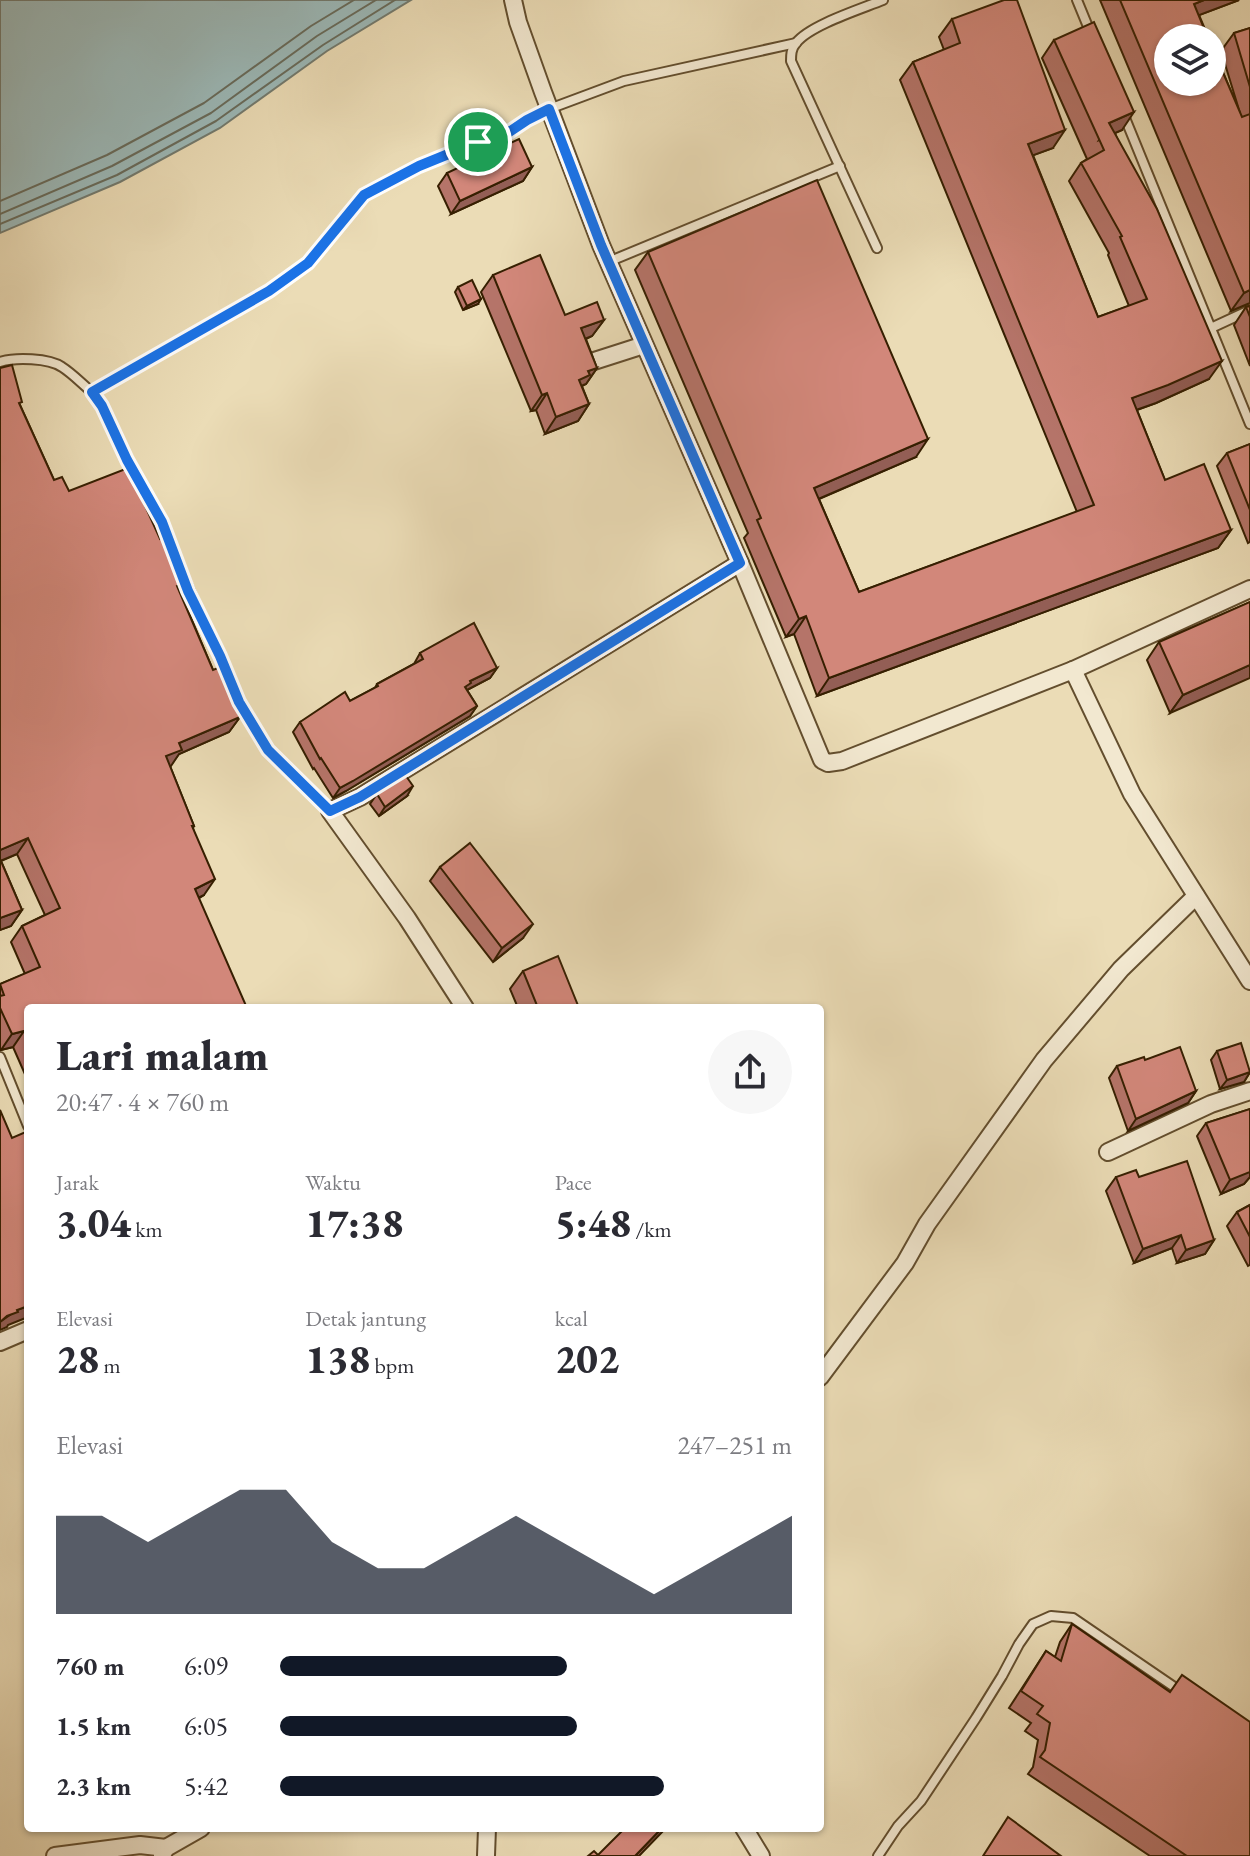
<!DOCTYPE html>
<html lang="id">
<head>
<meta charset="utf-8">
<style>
  :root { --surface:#fff; --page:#f7f7f7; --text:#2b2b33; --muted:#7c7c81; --accent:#111827 }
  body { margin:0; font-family:"EB Garamond",serif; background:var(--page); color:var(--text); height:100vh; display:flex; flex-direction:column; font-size:30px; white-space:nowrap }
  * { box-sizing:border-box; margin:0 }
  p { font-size:26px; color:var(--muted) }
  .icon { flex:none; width:44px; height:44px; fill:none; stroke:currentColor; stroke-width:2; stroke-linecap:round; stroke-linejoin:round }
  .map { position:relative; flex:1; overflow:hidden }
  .details { position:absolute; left:24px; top:1004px; width:800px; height:828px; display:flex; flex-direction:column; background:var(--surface); border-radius:8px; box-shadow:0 2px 6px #0004 }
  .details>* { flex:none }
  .buttons { position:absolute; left:1154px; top:24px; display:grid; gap:16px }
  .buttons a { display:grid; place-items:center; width:72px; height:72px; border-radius:50%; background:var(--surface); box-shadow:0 2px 6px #0004; font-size:40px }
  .pin { position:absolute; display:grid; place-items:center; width:68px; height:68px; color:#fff; margin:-34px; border:4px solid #fff; border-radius:50%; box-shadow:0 2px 8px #0007 }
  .round { display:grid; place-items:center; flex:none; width:84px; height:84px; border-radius:42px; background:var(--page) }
  .summary { display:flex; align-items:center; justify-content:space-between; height:136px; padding:0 32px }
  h1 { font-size:44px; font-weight:800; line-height:60px }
  .stats { display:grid; grid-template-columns:repeat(3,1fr); gap:12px; height:136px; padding:8px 32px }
  .stats div { display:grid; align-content:center }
  .stats b { font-size:40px; font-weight:800 }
  .stats small { font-size:22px; font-weight:400 }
  .stats p { font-size:22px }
  .chart { height:224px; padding:16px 32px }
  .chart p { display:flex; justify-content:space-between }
  .chart svg { width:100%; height:144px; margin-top:8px; fill:var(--accent); opacity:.7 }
  ul { padding:0 32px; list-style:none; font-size:26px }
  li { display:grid; grid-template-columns:128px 96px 1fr; align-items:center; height:60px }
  li i { height:20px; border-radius:10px; background:var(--accent) }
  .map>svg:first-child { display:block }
</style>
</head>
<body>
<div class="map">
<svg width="1250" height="1856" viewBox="0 0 1250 1856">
  <rect width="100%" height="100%" fill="#ebdcb6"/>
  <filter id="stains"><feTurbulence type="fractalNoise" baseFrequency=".0025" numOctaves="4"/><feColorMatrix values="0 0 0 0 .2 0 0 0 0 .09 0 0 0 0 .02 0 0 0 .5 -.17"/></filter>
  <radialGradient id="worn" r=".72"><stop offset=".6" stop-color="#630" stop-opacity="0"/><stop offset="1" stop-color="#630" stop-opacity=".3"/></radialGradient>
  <path fill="#9cb9b8" stroke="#737b6f" stroke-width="2" d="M0 0H411L327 51 220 128 120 182 0 233Z"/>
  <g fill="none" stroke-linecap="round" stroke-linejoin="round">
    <g stroke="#696c5c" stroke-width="2">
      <path d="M0 201 107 155 204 103 311 26 354 0"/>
      <path d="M0 214 112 166 211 113 317 36 376 0"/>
      <path d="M0 224 117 175 216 121 323 45 395 0"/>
    </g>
    <g stroke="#634e2e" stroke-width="12">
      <g id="lane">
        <path d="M1077 0 1091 34"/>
        <path d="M1123 113 1250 424"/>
        <path d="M877 248 791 61C791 55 791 49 796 43 810 25 861 9 883 0"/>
        <path d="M608 262 840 166"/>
        <path d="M1211 328 1250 310"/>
        <path d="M0 362C15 357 49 358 62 367 73 374 82 384 92 392L269 291 308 263 364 195 419 166 478 142 509 132 527 120 549 109 624 81 796 43"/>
        <path d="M92 392 102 406 127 460 162 522 177 561"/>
        <path d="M182 573 239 702 268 750 330 811"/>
        <path d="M0 1057 28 1126"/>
        <path d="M878 1856 898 1826 921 1801 976 1718 1002 1676 1019 1644 1033 1624 1051 1616 1073 1618 1183 1693"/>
      </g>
    </g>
    <g stroke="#634e2e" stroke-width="20">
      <g id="street">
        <path d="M513 0 518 22 543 92 601 245 740 563 822 760 828 763 842 761 1073 670 1250 589"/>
        <path d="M591 362 644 345"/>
        <path d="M1073 670 1132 794 1250 981"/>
        <path d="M465 1008 407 918 330 811 360 797 740 563"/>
        <path d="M1108 1152 1211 1104 1250 1091"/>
        <path d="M0 1342 28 1330"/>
        <path d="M820 1377 905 1263 927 1224 1044 1060 1121 969 1196 896"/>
        <path d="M744 1828 761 1856"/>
        <path d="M162 1855 166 1848 201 1828"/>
        <path d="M55 1856 140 1845 166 1848"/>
        <path d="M486 1856 487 1828"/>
      </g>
    </g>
    <use href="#lane" stroke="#f2e8d0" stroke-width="8"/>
    <use href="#street" stroke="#f2e8d0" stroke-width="16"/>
  </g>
  <g fill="#b57469" stroke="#361f01" stroke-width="2">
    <path d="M1100 0H1239L1199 15 1240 113 1221 51 1234 33 1250 28V303L1231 311Z"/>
    <path d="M952 19 1053 148 1033 155 1098 317 1129 306 1108 255 1109 253 1069 181 1081 163 1087 159 1042 58 1054 40 1122 130 1115 133 1209 379 1156 403 1137 410 1165 480 1231 530 1218 548 817 696 794 634 786 637 744 538 748 533 635 270 648 252 916 457 819 499 859 592 1077 512 900 80 913 62 944 50 939 37Z"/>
    <path d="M532 167 523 181 451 214 438 186 447 173Z"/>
    <path d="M493 275 565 315 604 320 592 336 586 339 597 368 586 384 582 386 589 404 578 421 545 434 536 410 531 411 481 292Z"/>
    <path d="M458 287 478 304 463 310 455 292Z"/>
    <path d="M1250 306V366L1234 325 1246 307Z"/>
    <path d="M0 368 20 405 54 480 69 491 160 539 187 582 180 592 213 670 240 717 229 732 179 754 170 766 194 826 193 828 204 895 28 1008V1081L13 1047 1 1050 0 1049V984L25 974 11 942 22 926 45 915 17 854 1 861 22 910 11 926 0 930Z"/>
    <path d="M1250 444V542L1248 543 1217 466 1227 453Z"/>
    <path d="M1250 602 1170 713 1147 660 1159 642Z"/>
    <path d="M420 653 497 668 490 678 467 690 477 706 470 716 346 791 333 798 314 768 313 769 293 732 300 722 350 701 375 688 377 684 414 664Z"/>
    <path d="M377 794 407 796 379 816 370 804Z"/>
    <path d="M440 867 523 938 493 962 430 881Z"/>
    <path d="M523 971 579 1008H518L510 989Z"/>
    <path d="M1217 1051 1250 1072 1244 1082 1220 1089 1211 1060Z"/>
    <path d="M1117 1066 1196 1091 1188 1103 1128 1131 1109 1078Z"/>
    <path d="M1250 1109V1177L1244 1184 1221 1194 1197 1136 1206 1123Z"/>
    <path d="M1116 1177H1139L1214 1240 1205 1254 1177 1263 1172 1248 1134 1263 1106 1191Z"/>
    <path d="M1250 1205V1265L1248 1266 1227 1226 1237 1212Z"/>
    <path d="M1072 1624 1170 1692 1250 1856H1150L1028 1774 1033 1767 1038 1740 1025 1731 1031 1723 1009 1708 1046 1651 1055 1657 1060 1642Z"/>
  </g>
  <g fill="#935e55" stroke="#361f01" stroke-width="2">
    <path d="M1204 0H1239L1181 22 1194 4Z"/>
    <path d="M1134 112 1122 130 1099 140 1109 123Z"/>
    <path d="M1065 130 1053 148 1015 162 1028 144Z"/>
    <path d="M532 167 523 181 451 214 460 201Z"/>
    <path d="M1250 290V303L1231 311 1244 293Z"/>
    <path d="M481 299 478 304 463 310 467 306Z"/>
    <path d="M604 320 592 336 570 345 581 328Z"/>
    <path d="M1222 361 1209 379 1156 403 1119 416 1132 398Z"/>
    <path d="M597 368 586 384 583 385 578 392 579 380 588 371Z"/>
    <path d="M547 393 536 410 531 411 542 395Z"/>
    <path d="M589 404 578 421 545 434 556 417Z"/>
    <path d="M928 439 916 457 802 506 814 488Z"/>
    <path d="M1231 530 1218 548 817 696 829 678Z"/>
    <path d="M187 582 176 598 177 586Z"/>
    <path d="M806 616 794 634 786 637 799 619Z"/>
    <path d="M1250 665V678L1170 713 1183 695Z"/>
    <path d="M497 668 490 678 467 690 465 687 470 681Z"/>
    <path d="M477 706 470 716 346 791 333 798 340 788Z"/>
    <path d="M240 717 229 732 179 754 171 766 155 772 166 756 179 743Z"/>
    <path d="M413 786 407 796 379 816 385 807Z"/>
    <path d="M28 838 17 854 0 861V850Z"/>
    <path d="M215 879 204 895 184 905 195 889Z"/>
    <path d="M22 910 11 926 0 930V918Z"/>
    <path d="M533 924 523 938 493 962 502 948Z"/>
    <path d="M24 1031 13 1047 1 1050 12 1034Z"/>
    <path d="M1250 1072 1244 1082 1220 1089 1227 1080Z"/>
    <path d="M1196 1091 1188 1103 1128 1131 1136 1119Z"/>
    <path d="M1250 1168V1177L1244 1184 1221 1194 1230 1180Z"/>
    <path d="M1181 1235 1172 1248 1134 1263 1143 1249Z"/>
    <path d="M1214 1240 1205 1254 1177 1263 1186 1250Z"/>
    <path d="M28 1306V1317L8 1325 7 1327 0 1330V1322L17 1310Z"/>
    <path d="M662 1828H666L639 1856H635Z"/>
  </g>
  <g fill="#d2877a" stroke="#361f01" stroke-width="2">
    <path d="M1004 0H1017L1065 130 1028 144 1098 317 1147 299 1120 237 1122 236 1081 163 1104 150 1054 40 1094 22 1134 112 1109 123 1157 209 1222 361 1168 385 1132 398 1165 480 1204 464 1231 530 829 678 806 616 799 619 757 520 761 518 648 252 817 180 928 439 814 488 859 592 1094 505 913 62 960 43 952 19Z"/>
    <path d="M1120 0H1204L1194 4 1208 38H1168V82H1212V47L1242 117 1250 114V290L1244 293Z"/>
    <path d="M1250 28V87L1234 33Z"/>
    <path d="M519 139 532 167 460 201 447 173Z"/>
    <path d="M540 255 565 315 597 302 604 320 581 328 597 368 588 371 590 375 579 380 589 404 556 417 547 393 542 395 493 275Z"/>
    <path d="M472 280 481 299 467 306 458 287Z"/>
    <path d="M1250 306V317L1246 307Z"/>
    <path d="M12 365 22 402 19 403 54 480 62 477 69 491 128 468 160 539 166 536 187 582 177 586 213 670 218 668 240 717 179 743 182 750 166 756 194 826H192L215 879 195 889 247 1008H28V1040L24 1031 12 1034 0 1008V996L4 995 0 984 40 967 22 926 60 908 28 838 0 850V368Z"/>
    <path d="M1250 444V510L1227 453Z"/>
    <path d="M1250 602V665L1183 695 1159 642Z"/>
    <path d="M474 623 497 668 470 681 471 683 465 687 477 706 353 781 340 788 321 758 320 759 300 722 345 692 350 701 378 686 377 684 423 659 420 653Z"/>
    <path d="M406 776 413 786 385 807 377 794Z"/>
    <path d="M470 843 533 924 502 948 440 867Z"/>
    <path d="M0 859 22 910 0 918Z"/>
    <path d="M558 956 579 1008H538L523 971Z"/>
    <path d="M1241 1043 1250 1072 1227 1080 1217 1051Z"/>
    <path d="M1180 1047 1196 1091 1136 1119 1117 1066 1144 1057 1145 1060Z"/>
    <path d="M1250 1109V1172L1230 1180 1206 1123Z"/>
    <path d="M0 1110 12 1138 28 1131V1306L17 1310 18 1312 7 1316 0 1322Z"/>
    <path d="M1187 1161 1214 1240 1186 1250 1181 1235 1143 1249 1116 1177 1136 1170 1139 1177Z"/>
    <path d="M1250 1205V1237L1237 1212Z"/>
    <path d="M1072 1624 1170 1692 1182 1675 1250 1722V1856H1187L1040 1757 1045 1750 1050 1723 1037 1714 1043 1706 1021 1691 1046 1651 1061 1661Z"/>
    <path d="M1008 1817 1061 1856H983Z"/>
    <path d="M625 1828H662L635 1856H588L594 1851 598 1855Z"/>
  </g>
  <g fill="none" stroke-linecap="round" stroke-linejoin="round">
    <g stroke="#fff" stroke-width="16">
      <path id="route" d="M549 109 601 245 740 563 360 797 330 811 268 750 239 702 220 656 188 591 162 522 127 460 102 406 92 392 269 291 308 263 364 195 419 166 478 142 509 132 527 120Z"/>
    </g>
    <use href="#route" stroke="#1a73e8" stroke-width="10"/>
  </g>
  <rect width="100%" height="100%" filter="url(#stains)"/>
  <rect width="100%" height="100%" fill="url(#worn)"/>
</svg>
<div class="buttons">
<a><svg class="icon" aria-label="layers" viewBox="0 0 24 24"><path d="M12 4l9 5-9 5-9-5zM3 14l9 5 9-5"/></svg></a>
</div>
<div class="pin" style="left:478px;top:142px;background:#1e9e55"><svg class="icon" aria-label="arrive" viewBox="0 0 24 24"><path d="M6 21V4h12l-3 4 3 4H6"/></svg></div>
<section class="details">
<div class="summary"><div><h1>Lari malam</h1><p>20:47 · 4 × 760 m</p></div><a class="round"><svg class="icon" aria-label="share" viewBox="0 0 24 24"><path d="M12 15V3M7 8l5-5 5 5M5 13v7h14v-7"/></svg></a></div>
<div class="stats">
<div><p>Jarak</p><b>3.04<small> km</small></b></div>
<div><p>Waktu</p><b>17:38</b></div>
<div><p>Pace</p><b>5:48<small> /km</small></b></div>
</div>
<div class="stats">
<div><p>Elevasi</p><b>28<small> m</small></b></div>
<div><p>Detak jantung</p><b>138<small> bpm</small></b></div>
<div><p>kcal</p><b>202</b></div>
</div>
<div class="chart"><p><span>Elevasi</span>247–251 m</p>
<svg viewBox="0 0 160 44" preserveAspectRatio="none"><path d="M0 44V14L10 14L20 22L30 14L40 6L50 6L60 22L70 30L80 30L90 22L100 14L110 22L120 30L130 38L140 30L150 22L160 14V44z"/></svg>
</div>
<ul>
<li><b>760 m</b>6:09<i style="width:56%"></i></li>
<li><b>1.5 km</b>6:05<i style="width:58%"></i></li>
<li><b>2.3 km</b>5:42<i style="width:75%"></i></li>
</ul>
</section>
</div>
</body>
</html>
